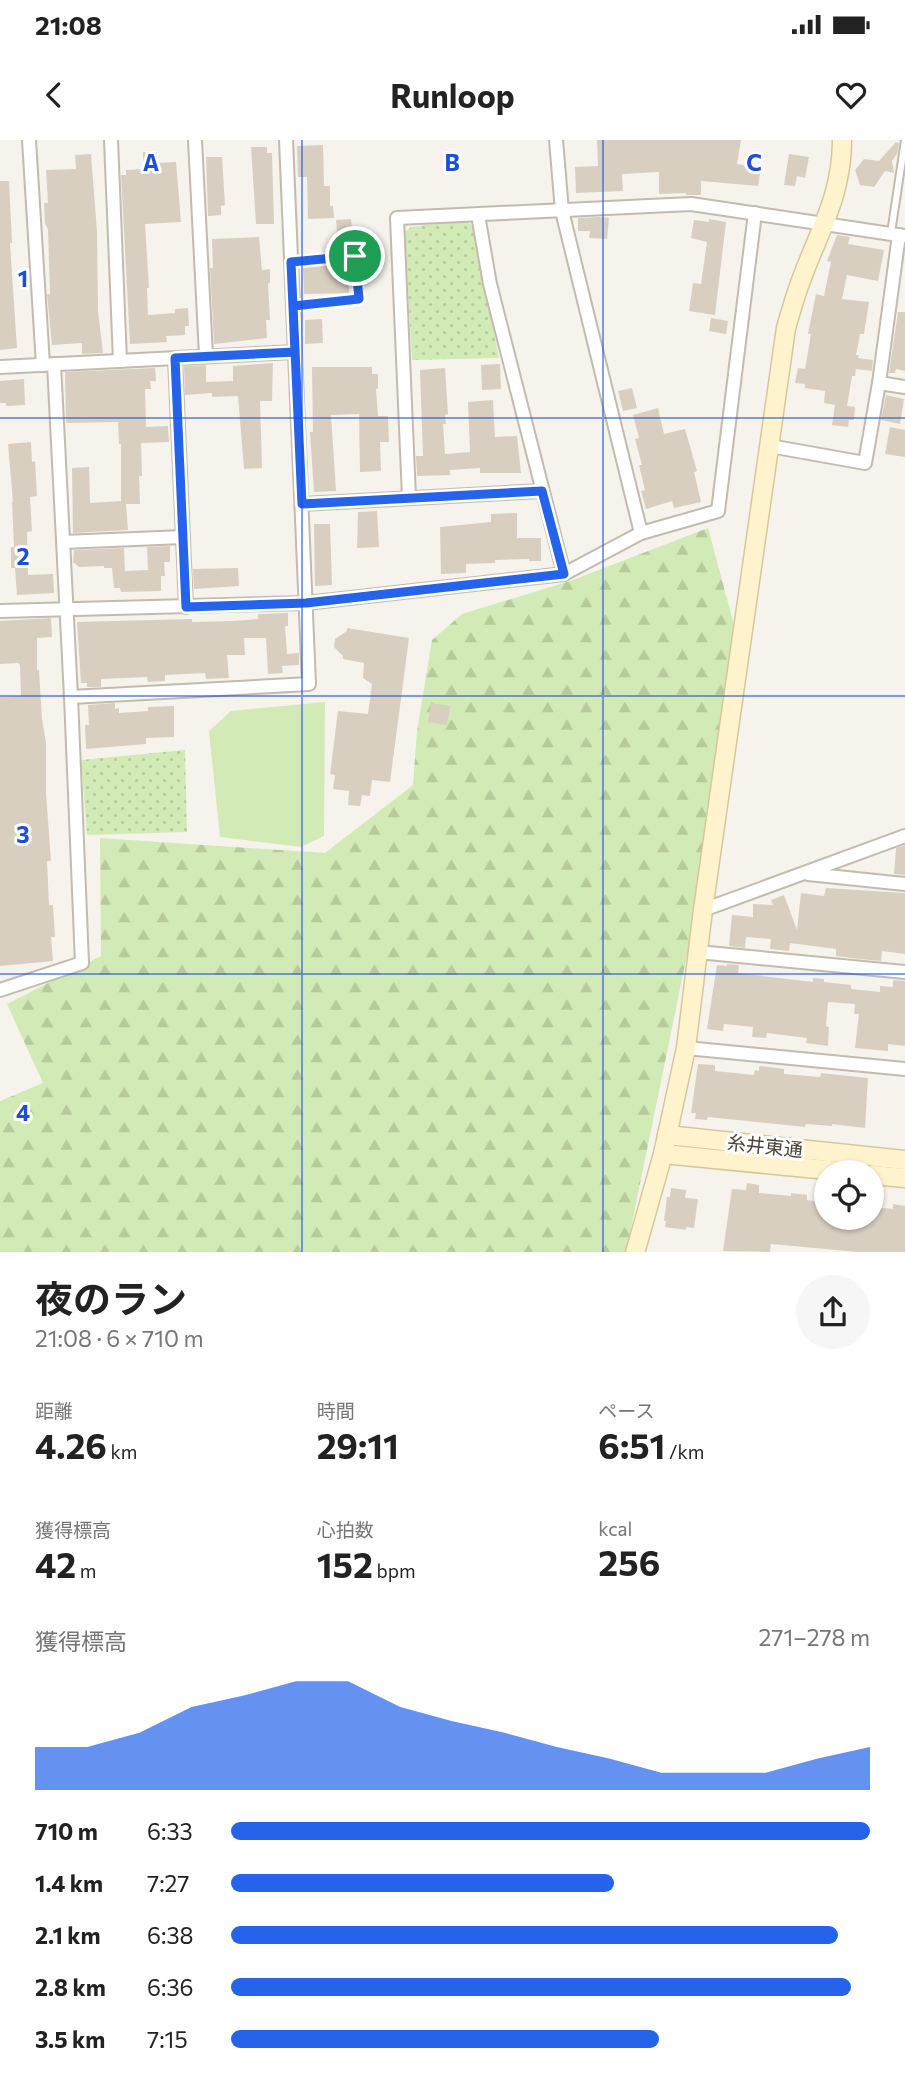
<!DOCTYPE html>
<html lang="ja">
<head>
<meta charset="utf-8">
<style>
  :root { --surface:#fff; --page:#f6f6f6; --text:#222; --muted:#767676; --accent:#2563eb }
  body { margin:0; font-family:Commissioner,"Noto Sans JP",sans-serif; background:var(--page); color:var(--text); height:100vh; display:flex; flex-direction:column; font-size:26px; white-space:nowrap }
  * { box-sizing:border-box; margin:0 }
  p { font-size:23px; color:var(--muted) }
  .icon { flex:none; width:38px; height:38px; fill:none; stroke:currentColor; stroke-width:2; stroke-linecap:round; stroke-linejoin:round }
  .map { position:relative; height:1112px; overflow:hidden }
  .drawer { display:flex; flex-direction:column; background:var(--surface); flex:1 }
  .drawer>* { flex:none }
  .tools { position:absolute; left:814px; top:1020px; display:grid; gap:14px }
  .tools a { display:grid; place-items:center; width:70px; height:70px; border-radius:50%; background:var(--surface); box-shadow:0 2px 5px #0004; font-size:35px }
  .pin { position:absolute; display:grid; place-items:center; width:60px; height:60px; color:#fff; margin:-30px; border:4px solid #fff; border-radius:50%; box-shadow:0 2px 7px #0007 }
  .round { display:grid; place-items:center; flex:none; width:74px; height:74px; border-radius:37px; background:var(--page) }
  .overview { display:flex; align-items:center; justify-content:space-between; height:119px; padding:0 35px }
  h1 { font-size:38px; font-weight:700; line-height:52px }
  .metrics { display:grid; grid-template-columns:repeat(3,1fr); gap:10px; height:119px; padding:7px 35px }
  .metrics div { display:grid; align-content:center }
  .metrics b { font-size:35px; font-weight:700 }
  .metrics small { font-size:19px; font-weight:400 }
  .metrics p { font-size:19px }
  .chart { height:196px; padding:14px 35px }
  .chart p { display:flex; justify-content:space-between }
  .chart svg { width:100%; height:126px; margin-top:7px; fill:var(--accent); opacity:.7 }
  ul { padding:0 35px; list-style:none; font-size:23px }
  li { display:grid; grid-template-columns:112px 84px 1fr; align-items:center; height:52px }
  li i { height:18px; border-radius:9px; background:var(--accent) }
  .status { display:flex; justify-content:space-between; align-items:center; height:49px; padding:0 35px; background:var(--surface); direction:ltr }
  .status svg { height:19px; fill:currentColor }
  header { display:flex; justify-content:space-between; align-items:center; height:91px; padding:0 35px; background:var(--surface); font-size:32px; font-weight:700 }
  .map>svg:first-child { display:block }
</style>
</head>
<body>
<div class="status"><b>21:08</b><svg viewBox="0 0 49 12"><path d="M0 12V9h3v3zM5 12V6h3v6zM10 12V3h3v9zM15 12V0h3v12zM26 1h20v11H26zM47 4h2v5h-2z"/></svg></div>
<header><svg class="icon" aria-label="back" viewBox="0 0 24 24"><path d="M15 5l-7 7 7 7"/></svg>Runloop<svg class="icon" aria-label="heart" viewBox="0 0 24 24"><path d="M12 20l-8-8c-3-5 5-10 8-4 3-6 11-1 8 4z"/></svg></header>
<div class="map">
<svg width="905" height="1113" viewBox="0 0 905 1113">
  <defs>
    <pattern id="forest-firs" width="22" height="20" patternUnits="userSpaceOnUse" patternTransform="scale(1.75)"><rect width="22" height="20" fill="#d2eab5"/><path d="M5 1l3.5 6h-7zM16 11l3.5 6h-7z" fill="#b6ca9c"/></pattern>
    <pattern id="park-dots" width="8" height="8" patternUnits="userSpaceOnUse" patternTransform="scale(1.75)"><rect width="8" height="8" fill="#d2eab5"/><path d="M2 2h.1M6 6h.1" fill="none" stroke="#b6ca9c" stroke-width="1.8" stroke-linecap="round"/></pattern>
  </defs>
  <rect width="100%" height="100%" fill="#f6f3ec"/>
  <path fill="#d2eab5" d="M325 562 324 696 301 707 220 697 209 591 231 571Z"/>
  <path fill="url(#forest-firs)" d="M708 388 734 485 689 805 626 1112 0 1113V961L43 943 7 864 101 816 100 698 325 713 413 645 417 591 432 500 462 474 570 441Z"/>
  <g fill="url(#park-dots)">
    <path d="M466 80 474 88 499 218 412 220 405 92 411 87Z"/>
    <path d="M185 610 187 692 87 695 81 620Z"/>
  </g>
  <g fill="#d8cfc1">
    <path d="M597 0H741L737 24 761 28 758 46 701 41V55H686V53L659 54V32L622 34 623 51 576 53 575 27 598 26Z"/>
    <path d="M896 2 899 4 897 14 892 21 894 33 885 31 874 47 860 45 855 30 864 19 879 21Z"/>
    <path d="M323 5 324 46H330V66H333L334 78 308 79 307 37H298L297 6Z"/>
    <path d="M251 7H267V13H272L274 84H256Z"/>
    <path d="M143 12H157V23L176 22 181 82 145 84 149 148H147L148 175 175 173V169L188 168 189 186H185V195L166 196 167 202 130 204 121 35H126V30L143 29Z"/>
    <path d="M91 14 97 92 98 171 103 213 82 214V203L52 205 47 154H50L48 90 45 83 44 63H48L46 30 76 29 75 15Z"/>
    <path d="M789 14 809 17 805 38 797 36 795 46 784 45Z"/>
    <path d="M206 17H222L225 65 221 66V75L208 76Z"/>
    <path d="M0 41H9L12 103H10L17 208 0 210Z"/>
    <path d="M599 77 609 78 607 99 589 98 590 91H578V78Z"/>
    <path d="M351 79 353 104 338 105 336 80Z"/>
    <path d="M709 79 726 82 715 175 689 171 693 143 701 144 707 102 691 98 694 80 709 82Z"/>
    <path d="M837 95 850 97 848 104 884 110 878 141 847 135 842 159 869 162 864 194H860L856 215H859L858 218 873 220 872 231 856 229 855 236H852L847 266 855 267 854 280H849L848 287 832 285 835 265 824 263 825 251 805 248V244L795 243 798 228 805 229 811 194H808L816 154 824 156 831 122 827 121Z"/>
    <path d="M259 97 262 130 270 129V143H268L270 180H266L267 198 214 204 210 128H213L212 99Z"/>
    <path d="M331 124H348L349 153 304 154 303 127Z"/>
    <path d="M898 172H905V231L896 229 895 233H889Z"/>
    <path d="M711 178 728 181 726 194 709 191Z"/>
    <path d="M322 179 323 203 305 204V180Z"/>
    <path d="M273 223 272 261H260L262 328 244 329 238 256 212 257V253L185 255 184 226 206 225V242L233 241V226Z"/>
    <path d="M500 224 501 249 482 250 481 225Z"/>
    <path d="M312 227H372V234H378V248L376 249 378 276H388L389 302H380L381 331 360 332 359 274 331 275 336 351 314 352 310 292H313Z"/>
    <path d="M155 228 156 241H150L151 249H145L146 287 168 286 169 302 141 303 142 336H139L140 364H126L128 390 73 393 72 328 89 327 90 363 121 361V304H119L118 282 66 283 65 232Z"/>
    <path d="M445 228 448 274 445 275 446 284H443L445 314 470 312 468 262 493 260 495 297 517 296 521 333H480V328L450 330V335L417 336 416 316H423L420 230Z"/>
    <path d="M24 239 25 265 6 266V263H0V241Z"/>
    <path d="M632 248 637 268 623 271 618 251Z"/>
    <path d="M886 255 904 259 900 284 881 280Z"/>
    <path d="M658 268 664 294 685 289 697 331 694 332 701 362 674 368 672 361 646 369 641 351 645 350 639 325H642L635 299 639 298 633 275Z"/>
    <path d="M890 287 905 290V317L885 314Z"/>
    <path d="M31 302 32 322 35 321 37 356 30 357 32 391 27 392 28 435 53 434 54 453 17 455 15 428H11V407H14L12 362H13L8 304Z"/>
    <path d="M377 371 379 407 357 408 358 372Z"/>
    <path d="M517 373V398H541V421H529V419L495 420V423L466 424V433L441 434 440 387 491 382V374Z"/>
    <path d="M314 384H330L332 445 315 446Z"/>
    <path d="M170 406V422H164L165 436H161V451L121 452 120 448H114L112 428H104V426L79 427 73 422 74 410 124 408 125 431 148 430 147 407Z"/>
    <path d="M238 428 239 446 194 449 193 429Z"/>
    <path d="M288 473V486H285L287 514 299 513V525L282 526 283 533 268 534 266 498H244L245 515H227L229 538 206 539 205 533 165 535V541L148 542 147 537 101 539V547H87V543H81L77 482 192 479V482L233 481 258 479V474Z"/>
    <path d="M51 478 52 497 37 498V530H39L42 579 46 603V653L51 721H47L49 765H53L55 797H51L53 821 0 826V557L21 556 20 525 18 523 0 524V481Z"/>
    <path d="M347 488 409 498 390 642 372 640 370 656 362 655 360 666 348 665 349 651 333 649 335 635 330 634 338 571 368 574 372 544 363 538 364 523 343 519V516L334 507 335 499 347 491Z"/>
    <path d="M115 563V569L119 568V573L148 571V567L174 566V597L146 598V604L86 609 85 585H89L88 565Z"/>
    <path d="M431 563 450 566 447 585 428 582Z"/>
    <path d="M905 705V735L894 734 896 708Z"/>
    <path d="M826 748 905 753V814L882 811 881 821 860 819 836 816V809L790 803 789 811 770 809 771 799 746 797 745 808 729 806 732 775 753 777V764L773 765 771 760 784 755 797 790 801 753 824 756Z"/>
    <path d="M727 824 739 825 738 833 813 842V838L824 839V842L851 845V849L880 852V846L893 847V840L905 841V906L888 904V911L855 908 859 874H854L855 864 828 862 826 886 829 887 828 906 806 903 807 898 767 893 766 898 752 897 753 887 724 884 723 891 707 889 717 825 727 826Z"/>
    <path d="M698 924 715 925V931L754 935 755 930 759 931V926L784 929V934L820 937 821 933 868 938 865 988 832 984V986L806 984 805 987 708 977 707 980 695 979 696 973H691Z"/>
    <path d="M747 1043 759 1045V1053L791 1056V1053L807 1055V1060L826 1063V1078H872V1067L893 1069V1064L905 1066V1112H858L771 1104 770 1112 723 1111 732 1049 746 1050Z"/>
    <path d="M671 1048 686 1050 685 1058 698 1059 694 1088 686 1087V1090L665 1087 666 1081H664L667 1057H670Z"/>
  </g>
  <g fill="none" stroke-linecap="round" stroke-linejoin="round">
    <g stroke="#c2bbae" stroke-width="10">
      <g id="lane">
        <path d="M891 93 905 0"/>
        <path d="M291 123 355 116 359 159 293 166"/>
      </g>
    </g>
    <g stroke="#c2bbae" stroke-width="16">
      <g id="street">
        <path d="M29 0 43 225"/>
        <path d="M111 0 120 221"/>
        <path d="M195 0 206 216"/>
        <path d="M556 0 562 71 641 393"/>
        <path d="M478 75 490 144 564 434"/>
        <path d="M175 218 186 467"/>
        <path d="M0 227 295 212"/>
        <path d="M879 243 905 247"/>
        <path d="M770 306 865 323 879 243 899 95"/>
        <path d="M409 357 397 78 691 64 905 96"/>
        <path d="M302 364 542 351"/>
        <path d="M63 402 183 397"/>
        <path d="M0 471 306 463 564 434 641 393 718 371 755 73"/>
        <path d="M71 557 309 544 286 0"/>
        <path d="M808 734 905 744"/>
        <path d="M703 770 905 696"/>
        <path d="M698 812 905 832"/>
        <path d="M0 850 82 823 71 557 54 224"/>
        <path d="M686 908 905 929"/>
      </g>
    </g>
    <g stroke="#d6c79b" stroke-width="21">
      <g id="secondary">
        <path d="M667 995 905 1020"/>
        <path d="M663 1014 848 1032"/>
        <path d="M872 1035 905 1038"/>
        <path d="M635 1113 663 1014 686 908 703 770 786 188C790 174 794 160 799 146 817 94 842 58 842 0"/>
      </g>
    </g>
    <use href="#lane" stroke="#fff" stroke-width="6"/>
    <use href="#street" stroke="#fff" stroke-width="12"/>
    <use href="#secondary" stroke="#fff3cd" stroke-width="18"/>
  </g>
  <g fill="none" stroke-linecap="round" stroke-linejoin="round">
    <g stroke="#fff" stroke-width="14">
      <path id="route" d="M355 116 291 122 295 212 175 218 186 467 306 463 564 434 542 351 302 364 293 166 359 159 355 116"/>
    </g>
    <use href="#route" stroke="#2563eb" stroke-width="9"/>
  </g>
  <path fill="none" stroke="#1d4ed8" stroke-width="2" stroke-opacity="0.55" d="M302 0V1113M603 0V1113M0 278H905M0 556H905M0 834H905"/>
  <g text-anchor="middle" stroke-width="6" stroke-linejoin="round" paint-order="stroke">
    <g font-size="19" fill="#4b4439" stroke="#fff">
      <text transform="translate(765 1006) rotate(6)" y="7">糸井東通</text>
    </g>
  </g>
  <g font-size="23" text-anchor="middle" font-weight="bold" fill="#1d4ed8" stroke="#fff" stroke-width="6" stroke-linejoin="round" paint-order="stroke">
    <text x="151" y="31">A</text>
    <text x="452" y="31">B</text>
    <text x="754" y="31">C</text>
    <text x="23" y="147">1</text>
    <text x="23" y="425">2</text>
    <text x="23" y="703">3</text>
    <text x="23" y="981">4</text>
  </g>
</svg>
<div class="tools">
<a><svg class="icon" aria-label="locate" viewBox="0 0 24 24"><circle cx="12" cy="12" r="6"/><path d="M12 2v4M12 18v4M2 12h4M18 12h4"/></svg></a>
</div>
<div class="pin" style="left:355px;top:116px;background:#1e9e55"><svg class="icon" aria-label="arrive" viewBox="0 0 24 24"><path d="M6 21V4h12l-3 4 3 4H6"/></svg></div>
</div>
<section class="drawer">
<div class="overview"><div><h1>夜のラン</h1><p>21:08 · 6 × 710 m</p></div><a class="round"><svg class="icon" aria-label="share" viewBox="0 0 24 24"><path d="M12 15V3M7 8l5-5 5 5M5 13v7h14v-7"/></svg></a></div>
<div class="metrics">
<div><p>距離</p><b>4.26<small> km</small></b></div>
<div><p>時間</p><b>29:11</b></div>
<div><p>ペース</p><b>6:51<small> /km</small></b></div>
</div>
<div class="metrics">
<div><p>獲得標高</p><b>42<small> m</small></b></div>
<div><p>心拍数</p><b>152<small> bpm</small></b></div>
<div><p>kcal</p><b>256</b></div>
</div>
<div class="chart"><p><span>獲得標高</span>271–278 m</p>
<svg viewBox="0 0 160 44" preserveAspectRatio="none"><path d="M0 44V29L10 29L20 24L30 15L40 11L50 6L60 6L70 15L80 20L90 24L100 29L110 33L120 38L130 38L140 38L150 33L160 29V44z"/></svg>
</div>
<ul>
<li><b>710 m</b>6:33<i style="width:100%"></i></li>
<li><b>1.4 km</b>7:27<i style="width:60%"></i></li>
<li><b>2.1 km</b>6:38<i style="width:95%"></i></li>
<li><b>2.8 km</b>6:36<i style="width:97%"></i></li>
<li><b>3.5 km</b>7:15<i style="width:67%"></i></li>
</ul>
</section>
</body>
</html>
